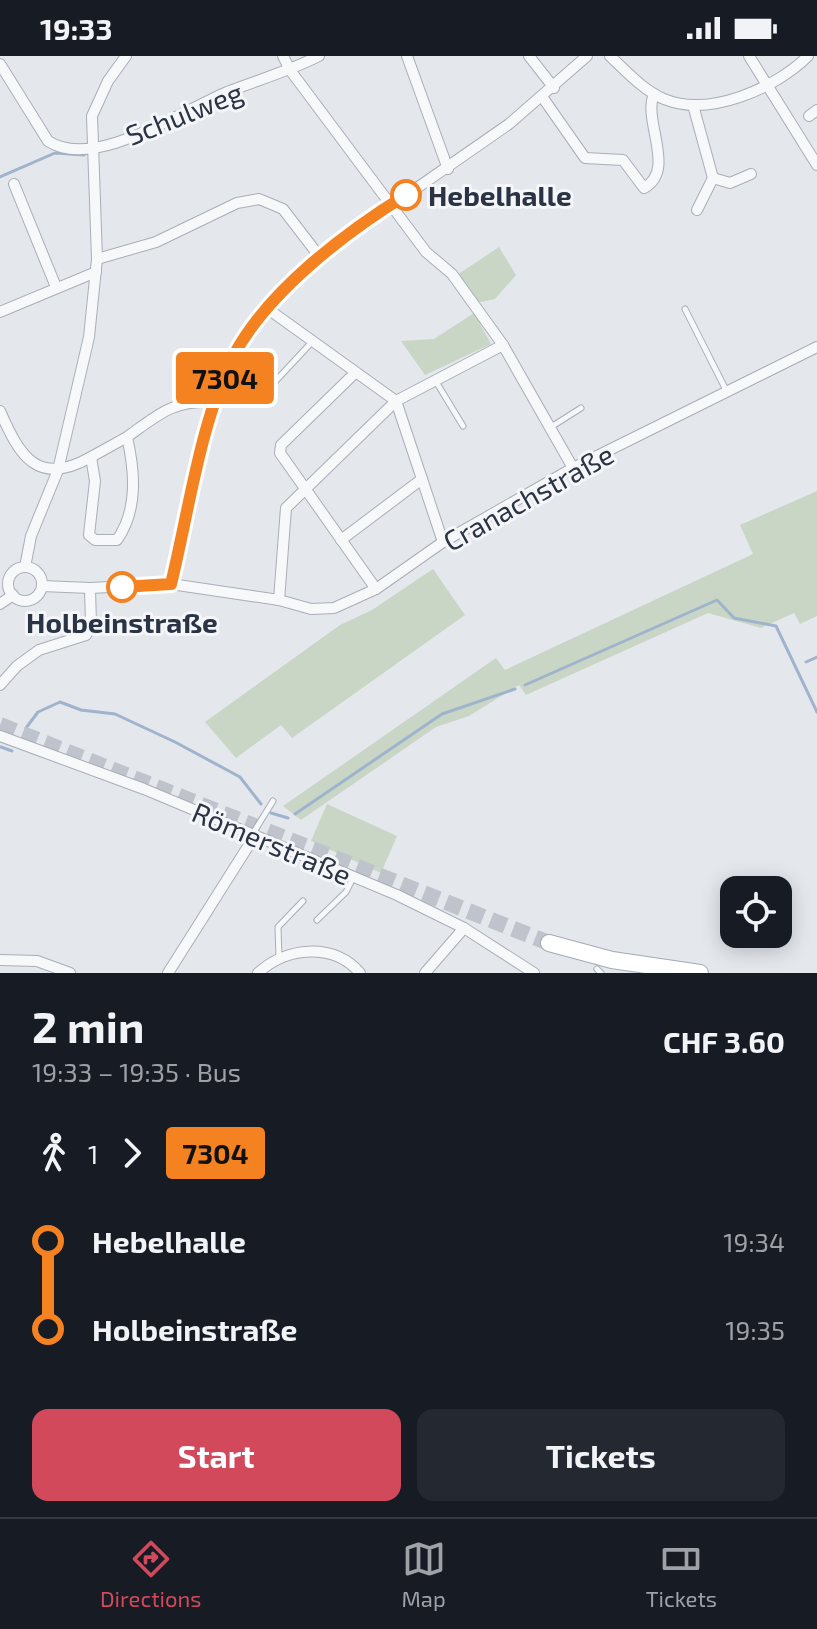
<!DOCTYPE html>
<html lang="en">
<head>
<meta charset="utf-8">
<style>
	:root { --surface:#171b24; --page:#242831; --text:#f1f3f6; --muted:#9ea1a6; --line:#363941; --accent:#d1495b }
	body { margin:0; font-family:"Exo 2",sans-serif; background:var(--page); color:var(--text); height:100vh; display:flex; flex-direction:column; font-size:30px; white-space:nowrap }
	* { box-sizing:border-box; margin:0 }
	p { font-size:26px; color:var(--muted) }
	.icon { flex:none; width:44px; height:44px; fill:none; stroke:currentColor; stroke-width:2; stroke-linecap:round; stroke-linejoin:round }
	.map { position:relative; height:917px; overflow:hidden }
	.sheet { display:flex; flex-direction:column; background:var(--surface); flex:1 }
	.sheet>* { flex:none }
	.badge { padding:0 16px; border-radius:6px; font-size:28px; line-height:52px }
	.controls { position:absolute; left:720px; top:820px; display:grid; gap:16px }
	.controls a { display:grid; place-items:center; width:72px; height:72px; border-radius:16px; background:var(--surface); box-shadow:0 4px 20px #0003; font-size:40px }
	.map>.badge { position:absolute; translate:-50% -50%; box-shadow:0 0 0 4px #fff }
	.legs { display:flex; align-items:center; gap:12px; height:88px; padding:0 32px; font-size:26px }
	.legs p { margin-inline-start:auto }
	.head { display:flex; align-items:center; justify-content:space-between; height:136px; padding:0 32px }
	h1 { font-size:44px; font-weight:700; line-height:60px }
	.button { display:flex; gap:16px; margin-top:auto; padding:16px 32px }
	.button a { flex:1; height:92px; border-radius:16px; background:var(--accent); color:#fff; font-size:32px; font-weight:700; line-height:92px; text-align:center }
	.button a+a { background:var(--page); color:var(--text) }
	ul { padding:0 32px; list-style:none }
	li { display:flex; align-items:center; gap:28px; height:88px; font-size:30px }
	li i { display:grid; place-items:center; width:12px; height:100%; margin:0 10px; background:currentColor }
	li i::after { content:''; width:20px; height:20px; margin:-10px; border:6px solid; border-radius:50%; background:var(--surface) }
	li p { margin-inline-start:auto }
	li:first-child i { background:linear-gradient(#0000 50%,currentColor 0) }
	li:last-child i { background:linear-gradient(currentColor 50%,#0000 0) }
	.status { display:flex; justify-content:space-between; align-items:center; height:56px; padding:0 40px; background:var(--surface); direction:ltr }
	.status svg { height:22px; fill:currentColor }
	.tabs { display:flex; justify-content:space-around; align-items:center; height:112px; border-top:2px solid var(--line); background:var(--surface); font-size:22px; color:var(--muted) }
	.tabs a { display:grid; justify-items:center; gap:4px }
	.tabs .current { color:var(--accent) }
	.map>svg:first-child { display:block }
	.green { fill:#c9d6c5 }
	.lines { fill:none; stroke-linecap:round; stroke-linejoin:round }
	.stream { stroke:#9fb4cc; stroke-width:3 }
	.primary-tunnel { stroke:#bfc3cb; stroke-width:16; stroke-dasharray:16 8; stroke-linecap:butt }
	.lane-casing { stroke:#a9aeb7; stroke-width:7 }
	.street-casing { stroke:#a9aeb7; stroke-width:12 }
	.primary-casing { stroke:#a3abb8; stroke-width:18 }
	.lane { stroke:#f7f8fa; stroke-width:5 }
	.street { stroke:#f7f8fa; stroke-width:10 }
	.primary { stroke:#fff; stroke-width:16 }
	.line-1-casing { stroke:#fff; stroke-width:18 }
	.line-1 { stroke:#f58220; stroke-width:12 }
	.stop-1-dot { fill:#fff; stroke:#f58220; stroke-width:4 }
	.labels { text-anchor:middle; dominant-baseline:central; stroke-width:6; stroke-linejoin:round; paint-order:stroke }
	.street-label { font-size:28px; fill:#2b3445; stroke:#f4f6f9 }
	.stop-label { font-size:28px; font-weight:bold; fill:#2b3445; stroke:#f4f6f9; text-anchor:start }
</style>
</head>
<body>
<div class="status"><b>19:33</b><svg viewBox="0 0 49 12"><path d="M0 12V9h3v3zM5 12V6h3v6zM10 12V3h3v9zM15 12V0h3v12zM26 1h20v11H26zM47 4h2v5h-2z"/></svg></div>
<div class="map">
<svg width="817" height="917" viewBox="0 0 817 917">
	<rect width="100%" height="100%" fill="#e4e7ec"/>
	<g class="green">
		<path d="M499,191L516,219L495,243L476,247L454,221Z"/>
		<path d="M474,257L491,288L425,319L401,285L434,283Z"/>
		<path d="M817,435V560L800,568L794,557L761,572L708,557L526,639L519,629L469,660L436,671L301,764L283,750L496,602L505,614L753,498L740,469Z"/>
		<path d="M433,513L465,559L292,682L281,669L236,702L205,666L340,569L372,554Z"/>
		<path d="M327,748L397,780L381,817L311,785Z"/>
	</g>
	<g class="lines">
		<g class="stream">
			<path d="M0,121L55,97L84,99"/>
			<path d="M806,606L817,601"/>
			<path d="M525,629L717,544L734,562L776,570L817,656"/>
			<path d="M26,672L38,656L60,646L81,654L115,658L175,686L240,721L261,748"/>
			<path d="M1,691L12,695"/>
			<path d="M271,757L288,762"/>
			<path d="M295,758L442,658L515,633"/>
		</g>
		<path class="primary-tunnel" d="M0,669L549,887"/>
		<defs>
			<g id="lane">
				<path d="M685,253L726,334"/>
				<path d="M435,324L463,370"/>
				<path d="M257,345L311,287"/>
				<path d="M551,371L581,352"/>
				<path d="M252,779L273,745"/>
				<path d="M317,864L346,836L353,822"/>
				<path d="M279,902L278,871L303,845"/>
				<path d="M597,913L601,917"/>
			</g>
			<g id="street">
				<path d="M283,0L290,14L426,196L452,218L503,289"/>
				<path d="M407,0L448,113"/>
				<path d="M529,0L554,32"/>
				<path d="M610,0C626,15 643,34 664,43C709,62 776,32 808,0"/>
				<path d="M749,0L817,109"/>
				<path d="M0,8L48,85C93,115 182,55 227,36C258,24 289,15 319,0"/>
				<path d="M543,42L585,102L623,104L644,132C677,114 642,64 654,38"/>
				<path d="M693,49L713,122"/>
				<path d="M809,60L817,54"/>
				<path d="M14,128L56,231"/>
				<path d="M697,154L713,122L730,127L751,118"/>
				<path d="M97,203L156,186L237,147L259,143L283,153L319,200"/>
				<path d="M268,253L396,345L443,486"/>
				<path d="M0,256L96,216"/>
				<path d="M355,317L281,389L280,397L376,533"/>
				<path d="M0,355C20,401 38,431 91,401L95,425L89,479L95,484H117C138,454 135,416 127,381C159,358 173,344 214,346"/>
				<path d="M91,401L127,381"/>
				<path d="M341,484L422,423"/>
				<path d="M25,511L31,480L58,414L89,281L97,203L92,60L108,25L126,0"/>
				<circle cx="25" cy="528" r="17"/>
				<path d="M171,528L214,346L235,297L268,253L319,200L509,68L587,0"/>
				<path d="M42,530L90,532L171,528L279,544L311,553L334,552L376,533L443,486L573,412L817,291"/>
				<path d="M279,544L286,452L396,345L503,289L573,412"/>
				<path d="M0,548L13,539"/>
				<path d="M0,629L17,610L39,594L86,579L91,570L90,532"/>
				<path d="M0,680L144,733L397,839L464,872L534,917"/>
				<path d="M0,904L37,905L70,917"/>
				<path d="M168,917L254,781"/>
				<path d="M258,917C286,891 333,886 360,917"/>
				<path d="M425,917L464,872"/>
			</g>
			<path id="primary" d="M549,887L612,904L700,917"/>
		</defs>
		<use href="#lane" class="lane-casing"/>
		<use href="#street" class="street-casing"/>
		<use href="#primary" class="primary-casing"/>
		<use href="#lane" class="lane"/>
		<use href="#street" class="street"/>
		<use href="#primary" class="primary"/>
	</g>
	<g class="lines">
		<defs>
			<path id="line-1" d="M122,531L171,528C189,455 200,366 234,299C268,235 346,176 406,139"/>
		</defs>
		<use href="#line-1" class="line-1-casing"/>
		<use href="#line-1" class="line-1"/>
	</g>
	<g class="stop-1-dot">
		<circle cx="406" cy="139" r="14"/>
		<circle cx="122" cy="531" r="14"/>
	</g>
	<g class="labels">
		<g class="street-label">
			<text transform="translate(184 57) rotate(-22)">Schulweg</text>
			<text transform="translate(528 441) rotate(-29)">Cranachstraße</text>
			<text transform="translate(272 787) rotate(23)">Römerstraße</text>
		</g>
		<g class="stop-label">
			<text x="428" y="139">Hebelhalle</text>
			<text x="122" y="566" text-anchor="middle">Holbeinstraße</text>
		</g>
	</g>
</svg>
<div class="controls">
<a><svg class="icon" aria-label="locate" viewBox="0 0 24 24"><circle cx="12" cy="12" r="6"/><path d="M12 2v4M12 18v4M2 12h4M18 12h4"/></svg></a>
</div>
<b class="badge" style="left:225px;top:322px;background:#f58220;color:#111">7304</b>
</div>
<section class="sheet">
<div class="head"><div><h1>2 min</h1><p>19:33 – 19:35 · Bus</p></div><b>CHF 3.60</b></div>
<div class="legs"><svg class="icon" aria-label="walk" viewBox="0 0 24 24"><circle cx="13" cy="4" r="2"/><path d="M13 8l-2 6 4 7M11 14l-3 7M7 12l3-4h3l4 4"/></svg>1<svg class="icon" aria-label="forward" viewBox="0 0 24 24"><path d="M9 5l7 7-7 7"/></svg><b class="badge" style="background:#f58220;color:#111">7304</b></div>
<ul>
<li><i style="color:#f58220"></i><b>Hebelhalle</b><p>19:34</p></li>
<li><i style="color:#f58220"></i><b>Holbeinstraße</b><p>19:35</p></li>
</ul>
<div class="button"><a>Start</a><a>Tickets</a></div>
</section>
<nav class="tabs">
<a class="current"><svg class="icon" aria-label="directions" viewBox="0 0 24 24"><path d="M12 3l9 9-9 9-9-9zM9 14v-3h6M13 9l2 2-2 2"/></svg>Directions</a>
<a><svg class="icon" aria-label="map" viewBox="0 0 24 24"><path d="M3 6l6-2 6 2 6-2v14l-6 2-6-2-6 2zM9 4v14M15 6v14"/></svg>Map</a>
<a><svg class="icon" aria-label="tickets" viewBox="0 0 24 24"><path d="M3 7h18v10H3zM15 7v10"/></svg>Tickets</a>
</nav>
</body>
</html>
